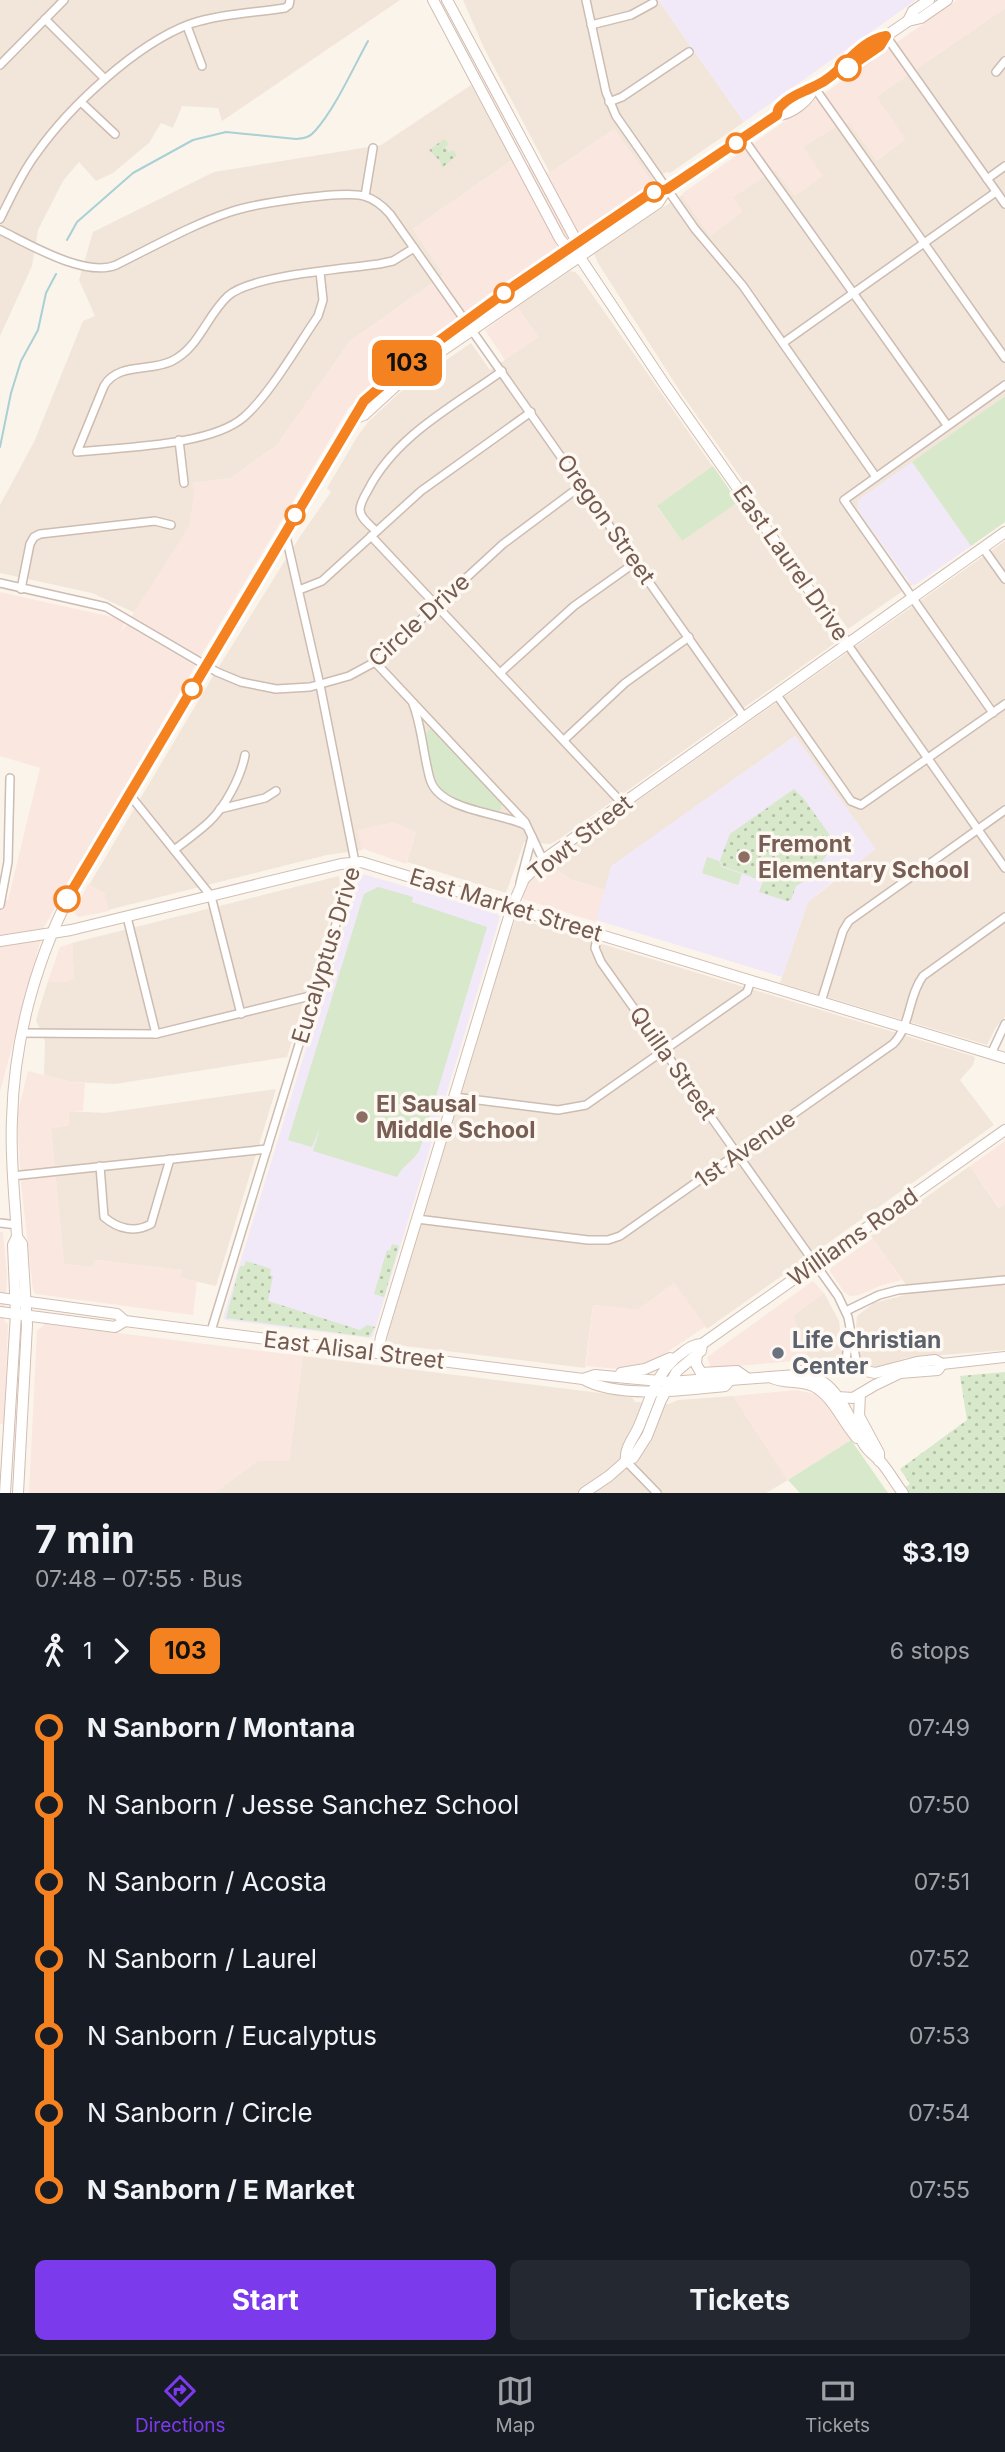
<!DOCTYPE html>
<html lang="en">
<head>
<meta charset="utf-8">
<style>
	:root { --surface:#171b24; --page:#242831; --text:#f1f3f6; --muted:#9ea1a6; --line:#363941; --accent:#7c3aed }
	body { margin:0; font-family:Inter,sans-serif; background:var(--page); color:var(--text); height:100vh; display:flex; flex-direction:column; font-size:26px; white-space:nowrap }
	* { box-sizing:border-box; margin:0 }
	p { font-size:23px; color:var(--muted) }
	.icon { flex:none; width:38px; height:38px; fill:none; stroke:currentColor; stroke-width:2; stroke-linecap:round; stroke-linejoin:round }
	.map { position:relative; height:1493px; overflow:hidden }
	.drawer { display:flex; flex-direction:column; background:var(--surface); flex:1 }
	.drawer>* { flex:none }
	.badge { padding:0 14px; border-radius:10px; font-size:24px; line-height:46px }
	.map>.badge { position:absolute; translate:-50% -50%; box-shadow:0 0 0 4px #fff }
	.legs { display:flex; align-items:center; gap:10px; height:77px; padding:0 35px; font-size:23px }
	.legs p { margin-inline-start:auto }
	.headline { display:flex; align-items:center; justify-content:space-between; height:119px; padding:0 35px }
	h1 { font-size:38px; font-weight:700; line-height:52px }
	.cta { display:flex; gap:14px; margin-top:auto; padding:14px 35px }
	.cta a { flex:1; height:80px; border-radius:10px; background:var(--accent); color:#fff; font-size:28px; font-weight:700; line-height:80px; text-align:center }
	.cta a+a { background:var(--page); color:var(--text) }
	ul { padding:0 35px; list-style:none }
	li { display:flex; align-items:center; gap:24px; height:77px; font-size:26px }
	li i { display:grid; place-items:center; width:10px; height:100%; margin:0 9px; background:currentColor }
	li i::after { content:''; width:18px; height:18px; margin:-9px; border:5px solid; border-radius:50%; background:var(--surface) }
	li p { margin-inline-start:auto }
	li:first-child i { background:linear-gradient(#0000 50%,currentColor 0) }
	li:last-child i { background:linear-gradient(currentColor 50%,#0000 0) }
	.tab-bar { display:flex; justify-content:space-around; align-items:center; height:98px; border-top:2px solid var(--line); background:var(--surface); font-size:19px; color:var(--muted) }
	.tab-bar a { display:grid; justify-items:center; gap:4px }
	.tab-bar .current { color:var(--accent) }
	.map>svg:first-child { display:block }
	.residential { fill:#f2e6da }
	.commercial { fill:#fae7e0 }
	.education { fill:#f1e8f8 }
	.grass { fill:url(#grass-dots) }
	.park { fill:#d8e8ca }
	.lines { fill:none; stroke-linecap:round; stroke-linejoin:round }
	.stream { stroke:#a8d0d5; stroke-width:2 }
	.street-casing { stroke:#cdbcb2; stroke-width:10 }
	.secondary-casing { stroke:#d2beb2; stroke-width:12 }
	.street { stroke:#fff; stroke-width:7 }
	.secondary { stroke:#fff; stroke-width:10 }
	.line-1-casing { stroke:#fff; stroke-width:16 }
	.line-1 { stroke:#f58220; stroke-width:10 }
	.stop-1-dot { fill:#fff; stroke:#f58220; stroke-width:3.5 }
	.education-dot { fill:#8d6e63; stroke:#fef8f2; stroke-width:2.5 }
	.worship-dot { fill:#6b7280; stroke:#fef8f2; stroke-width:2.5 }
	.labels { text-anchor:middle; dominant-baseline:central; stroke-width:7; stroke-linejoin:round; paint-order:stroke }
	.street-label { font-size:23px; fill:#755b50; stroke:#fef8f2 }
	.education-label { font-size:23px; font-weight:bold; fill:#785e54; stroke:#fef8f2; text-anchor:start }
	.worship-label { font-size:23px; font-weight:bold; fill:#5b616d; stroke:#fef8f2; text-anchor:start }
</style>
</head>
<body>
<div class="map">
<svg width="1005" height="1493" viewBox="0 0 1005 1493">
	<defs>
		<pattern id="grass-dots" width="8" height="8" patternUnits="userSpaceOnUse" patternTransform="scale(1.75)"><rect width="8" height="8" fill="#d8e8ca"/><path d="M2 2h.1M6 6h.1" fill="none" stroke="#b4bfa6" stroke-width="1.8" stroke-linecap="round"/></pattern>
	</defs>
	<rect width="100%" height="100%" fill="#fbf4eb"/>
	<g class="residential">
		<path d="M0,0H400L222,121L218,108L182,106L173,128L161,123L149,143L113,173L96,181L79,162L63,181L38,230L32,266L0,336Z"/>
		<path d="M463,0H658L744,122L670,173L667,172L651,181L614,129L550,173L484,48Z"/>
		<path d="M1005,8V396L858,501V510L908,582L913,584L848,629L683,396L598,263L594,254L597,250L682,195L710,236L733,197L776,169L795,196L803,147L833,128L849,122L877,160L905,139L876,97Z"/>
		<path d="M471,85L512,160L413,229L444,275L350,341L277,445L231,478L193,483L195,492L189,527L135,613L92,593L0,573V505L34,442L83,321L95,316L79,280L93,232L214,172L381,145Z"/>
		<path d="M570,271L575,272L580,277L713,467L657,507L682,541L737,502L835,643L558,840L550,844L524,842L506,893L407,862L416,832L361,848L363,850L327,855L108,910L104,893L89,885L210,681L299,538L331,492L327,488L357,437L369,421L399,393L471,343L490,370L538,337L517,307Z"/>
		<path d="M1005,541V1017L996,1027L987,1045L780,983L808,902L875,849L795,736L612,866L605,890L572,880L548,864Z"/>
		<path d="M339,876L340,885L287,1057L115,1084L72,1082L44,1075L45,1041L36,1020L48,981L63,982L74,979L72,943Z"/>
		<path d="M516,918L973,1056L975,1058L973,1065L960,1080L994,1125L707,1329L674,1283L638,1310L593,1305L585,1368L389,1344L386,1339L507,943Z"/>
		<path d="M276,1089L216,1286L180,1278L182,1270L96,1260L92,1267L64,1264L51,1128L69,1125L68,1111L104,1113Z"/>
		<path d="M970,1166L999,1208L1005,1204V1350L905,1358L880,1368H866L861,1365L858,1357L856,1327L857,1316L874,1303L912,1293L871,1236Z"/>
		<path d="M824,1293L839,1321L843,1355L841,1357L809,1360L793,1316Z"/>
		<path d="M303,1356L632,1397L635,1402L669,1404L678,1400L733,1396L788,1480L766,1493H214L257,1461H289Z"/>
	</g>
	<g class="commercial">
		<path d="M957,0H1005V8L876,97L905,139L876,160L849,122L833,128L803,147L823,176L795,196L775,170L733,197L743,212L710,236L682,196L683,193Z"/>
		<path d="M614,129L651,181L650,185L549,253L511,290L349,407L196,664L44,927L0,1092V897L8,900L40,768L0,756V592L126,620L120,634L189,527L195,492L192,483L231,478L277,445L350,341L444,275L413,229L512,160L550,173Z"/>
		<path d="M517,307L538,337L505,360L485,330Z"/>
		<path d="M393,822L416,832L406,864L361,848L358,830Z"/>
		<path d="M548,864L572,880L605,890L596,922L523,899V892L531,879Z"/>
		<path d="M88,884L104,893L109,911L79,917L75,914V910Z"/>
		<path d="M72,943L74,979L63,982L48,981L60,947Z"/>
		<path d="M28,1071L72,1082L85,1083L83,1111H68L69,1125L51,1128L64,1264L92,1267L95,1260L183,1270L180,1278L197,1281L193,1315L36,1294L33,1290L21,1183L17,1116Z"/>
		<path d="M1005,1141V1204L1000,1208L970,1166Z"/>
		<path d="M0,1232H3L7,1275L4,1320L8,1324L4,1424H0Z"/>
		<path d="M873,1238L902,1280L882,1285L859,1295L850,1296L844,1292L830,1271L831,1268Z"/>
		<path d="M813,1281L824,1293L793,1316L809,1360L711,1368L707,1357Z"/>
		<path d="M674,1283L706,1326L660,1357L636,1366L618,1369L586,1366L593,1305L638,1310Z"/>
		<path d="M45,1324L303,1356L289,1461H257L214,1493H29L37,1331Z"/>
		<path d="M797,1390L814,1394L821,1399L851,1440L788,1480L733,1396Z"/>
	</g>
	<g class="education">
		<path d="M658,0H916L744,122Z"/>
		<path d="M912,462L971,546L915,585L910,583L858,510L857,505L859,499Z"/>
		<path d="M795,736L876,849L833,881L808,902L782,977L596,920L611,866Z"/>
		<path d="M363,874L497,913L500,917L373,1336L370,1338L225,1320L223,1318L358,880Z"/>
	</g>
	<g class="grass">
		<path d="M444,139L449,144L445,147L449,152L453,150L457,155L442,168L440,161L429,150Z"/>
		<path d="M794,789L804,799L834,841L833,845L812,877L796,886L791,900L787,901L759,892L763,881L722,866L720,860L730,834Z"/>
		<path d="M392,1244L399,1246L384,1297L374,1294L387,1250L390,1251Z"/>
		<path d="M246,1261L271,1269L270,1275L273,1276L268,1301L360,1330L367,1325L375,1327L369,1337L226,1318L240,1266H244Z"/>
		<path d="M1005,1372V1493H898L910,1484L900,1469L967,1420L960,1376Z"/>
	</g>
	<g class="park">
		<path d="M1005,396V522L971,546L912,462Z"/>
		<path d="M713,466L738,502L682,541L657,506Z"/>
		<path d="M429,729L434,730L501,801V810L495,811C435,792 438,798 425,736Z"/>
		<path d="M707,857L719,861L722,867L742,874L738,885L702,873Z"/>
		<path d="M378,887L413,897L412,902L487,927L420,1149C415,1160 403,1165 397,1177L313,1151L320,1128L312,1147L288,1140L364,894Z"/>
		<path d="M851,1440L888,1493H800L788,1480Z"/>
	</g>
	<g class="lines">
		<g class="stream">
			<path d="M67,240L77,222L133,173L193,140L226,132L296,139C304,138 309,138 315,131C335,109 353,68 368,41"/>
			<path d="M0,447L11,393L21,361L38,330L46,293L56,274"/>
		</g>
		<defs>
			<g id="street">
				<path d="M586,0L606,92L616,116L695,229L743,286L876,477"/>
				<path d="M45,19L105,79"/>
				<path d="M591,25L631,15L653,3"/>
				<path d="M187,26L202,66"/>
				<path d="M886,36L1005,204"/>
				<path d="M0,65L64,0"/>
				<path d="M996,72L1005,61"/>
				<path d="M814,87L1005,358"/>
				<path d="M609,102L622,97L689,52"/>
				<path d="M82,103L115,134"/>
				<path d="M743,138L947,425"/>
				<path d="M987,179L1005,166"/>
				<path d="M365,196L373,148"/>
				<path d="M0,219C11,197 21,174 36,154C69,107 136,44 190,24C220,14 253,13 285,8L289,5L290,0"/>
				<path d="M0,230C29,244 85,278 116,265C153,247 191,225 230,212C252,204 342,190 364,196C374,199 383,206 390,214L744,717"/>
				<path d="M320,272L323,300L318,316C298,345 270,394 244,417C211,446 122,447 77,452L104,386C118,362 150,372 172,361C199,348 207,315 228,296C251,275 345,269 379,264L393,261L414,248"/>
				<path d="M783,343L996,192"/>
				<path d="M179,440L184,483"/>
				<path d="M376,531C371,526 360,518 360,510C360,504 365,495 368,490C396,435 454,406 502,371"/>
				<path d="M371,536L623,804"/>
				<path d="M983,548L1005,579"/>
				<path d="M0,583L106,607L217,672L241,682L276,689L310,687L349,676L375,662L503,544L582,485"/>
				<path d="M21,589L30,544L34,537L40,534L155,521L171,525"/>
				<path d="M299,590L322,581L421,491L531,412"/>
				<path d="M848,645L1005,868"/>
				<path d="M375,662L525,822L543,860"/>
				<path d="M500,673L574,606L636,562"/>
				<path d="M777,695L851,801L861,805L1005,704"/>
				<path d="M413,704C422,727 423,754 430,779C439,811 499,812 525,825"/>
				<path d="M993,713L844,500L1005,385"/>
				<path d="M564,740L625,683L689,637"/>
				<path d="M129,794L211,896L241,1014"/>
				<path d="M220,809L265,798L276,791"/>
				<path d="M174,850C186,841 198,832 209,822C225,807 241,777 245,755"/>
				<path d="M520,883L532,837"/>
				<path d="M0,905L8,862L10,778"/>
				<path d="M127,917L156,1034"/>
				<path d="M598,933L595,948L601,962L838,1296L848,1317L858,1370"/>
				<path d="M821,1002L843,931L849,921L1005,810"/>
				<path d="M21,1033L156,1034L314,995"/>
				<path d="M991,1054L1005,1024"/>
				<path d="M454,1097L558,1110L586,1105L747,992L751,981"/>
				<path d="M100,1166L104,1217C118,1229 135,1233 151,1224L170,1159"/>
				<path d="M12,1176L267,1149"/>
				<path d="M417,1219L588,1240H608L620,1236L893,1044C911,1026 908,996 923,976L1005,917"/>
				<path d="M0,1223L17,1225"/>
				<path d="M846,1311L879,1295L898,1290L1005,1280"/>
				<path d="M211,1331L355,862L320,685L285,532"/>
				<path d="M845,1367L850,1331"/>
				<path d="M626,1461L657,1493"/>
			</g>
			<g id="secondary">
				<path d="M433,0L560,239L570,251"/>
				<path d="M447,0L577,242L579,256L665,385L848,645"/>
				<path d="M908,21L913,11L929,0"/>
				<path d="M842,67C857,69 880,49 886,36"/>
				<path d="M777,115L781,105L803,90L814,87L842,67L846,59L873,40L886,36L908,21L921,18L947,0"/>
				<path d="M356,418L364,415L411,372L658,203L667,189"/>
				<path d="M0,941L71,930L341,864L361,862L1005,1058"/>
				<path d="M17,1237L22,1244L27,1325L18,1493"/>
				<path d="M0,1298L117,1314L125,1321L583,1379L595,1375L670,1382L723,1378L730,1380L797,1375C806,1382 818,1376 827,1385C845,1401 852,1425 865,1446C869,1452 875,1456 880,1461C889,1471 895,1483 903,1493"/>
				<path d="M0,1312L115,1327L125,1321"/>
				<path d="M378,1353L381,1337L512,907L524,879L543,860L1005,532"/>
				<path d="M697,1354L696,1364L701,1373L737,1371L747,1378"/>
				<path d="M621,1373L645,1369L670,1358"/>
				<path d="M797,1375L801,1371L843,1366L875,1373L917,1362L935,1360L942,1364L1005,1357"/>
				<path d="M770,1377C785,1385 799,1379 813,1386C833,1396 843,1423 857,1438"/>
				<path d="M583,1379C618,1399 685,1390 725,1386L730,1380"/>
				<path d="M860,1394L859,1416L879,1453V1461"/>
				<path d="M837,1397L853,1398L875,1385L900,1373L938,1370L942,1364"/>
				<path d="M626,1461C624,1448 634,1438 639,1426C651,1398 656,1371 682,1353C689,1348 694,1344 702,1344L1005,1130"/>
				<path d="M5,1493L16,1314L13,1245L17,1237C15,1198 10,1159 12,1119C14,1036 38,951 79,878L364,401L407,364L519,282L649,194L667,189L777,115C791,115 810,100 814,87"/>
				<path d="M584,1493L609,1476L626,1461L633,1458L647,1436L661,1400L677,1371L701,1351L702,1344"/>
			</g>
		</defs>
		<use href="#street" class="street-casing"/>
		<use href="#secondary" class="secondary-casing"/>
		<use href="#street" class="street"/>
		<use href="#secondary" class="secondary"/>
	</g>
	<g class="lines">
		<defs>
			<path id="line-1" d="M67,899L364,401L407,364L514,286L649,194L667,189L777,115C778,110 778,108 782,105C791,95 804,92 815,86C843,74 855,42 886,36L880,46L848,68"/>
		</defs>
		<use href="#line-1" class="line-1-casing"/>
		<use href="#line-1" class="line-1"/>
	</g>
	<g class="stop-1-dot">
		<circle cx="848" cy="68" r="12"/>
		<circle cx="736" cy="143" r="9"/>
		<circle cx="654" cy="192" r="9"/>
		<circle cx="504" cy="293" r="9"/>
		<circle cx="295" cy="515" r="9"/>
		<circle cx="192" cy="689" r="9"/>
		<circle cx="67" cy="899" r="12"/>
	</g>
	<g class="education-dot">
		<circle cx="744" cy="857" r="7"/>
		<circle cx="362" cy="1117" r="7"/>
	</g>
	<circle class="worship-dot" cx="778" cy="1353" r="7"/>
	<g class="labels">
		<g class="street-label">
			<text transform="translate(606 519) rotate(55)">Oregon Street</text>
			<text transform="translate(791 563) rotate(55)">East Laurel Drive</text>
			<text transform="translate(419 620) rotate(-42)">Circle Drive</text>
			<text transform="translate(580 838) rotate(-38)">Towt Street</text>
			<text transform="translate(506 905) rotate(17)">East Market Street</text>
			<text transform="translate(326 955) rotate(-73)">Eucalyptus Drive</text>
			<text transform="translate(673 1063) rotate(55)">Quilla Street</text>
			<text transform="translate(745 1149) rotate(-35)">1st Avenue</text>
			<text transform="translate(853 1237) rotate(-35)">Williams Road</text>
			<text transform="translate(354 1350) rotate(7)">East Alisal Street</text>
		</g>
		<g class="education-label">
			<text x="758" y="844">Fremont<tspan x="758" dy="26">Elementary School</tspan></text>
			<text x="376" y="1104">El Sausal<tspan x="376" dy="26">Middle School</tspan></text>
		</g>
		<g class="worship-label">
			<text x="792" y="1340">Life Christian<tspan x="792" dy="26">Center</tspan></text>
		</g>
	</g>
</svg>
<b class="badge" style="left:407px;top:363px;background:#f58220;color:#111">103</b>
</div>
<section class="drawer">
<div class="headline"><div><h1>7 min</h1><p>07:48 – 07:55 · Bus</p></div><b>$3.19</b></div>
<div class="legs"><svg class="icon" aria-label="walk" viewBox="0 0 24 24"><circle cx="13" cy="4" r="2"/><path d="M13 8l-2 6 4 7M11 14l-3 7M7 12l3-4h3l4 4"/></svg>1<svg class="icon" aria-label="forward" viewBox="0 0 24 24"><path d="M9 5l7 7-7 7"/></svg><b class="badge" style="background:#f58220;color:#111">103</b><p>6 stops</p></div>
<ul>
<li><i style="color:#f58220"></i><b>N Sanborn / Montana</b><p>07:49</p></li>
<li><i style="color:#f58220"></i><span>N Sanborn / Jesse Sanchez School</span><p>07:50</p></li>
<li><i style="color:#f58220"></i><span>N Sanborn / Acosta</span><p>07:51</p></li>
<li><i style="color:#f58220"></i><span>N Sanborn / Laurel</span><p>07:52</p></li>
<li><i style="color:#f58220"></i><span>N Sanborn / Eucalyptus</span><p>07:53</p></li>
<li><i style="color:#f58220"></i><span>N Sanborn / Circle</span><p>07:54</p></li>
<li><i style="color:#f58220"></i><b>N Sanborn / E Market</b><p>07:55</p></li>
</ul>
<div class="cta"><a>Start</a><a>Tickets</a></div>
</section>
<nav class="tab-bar">
<a class="current"><svg class="icon" aria-label="directions" viewBox="0 0 24 24"><path d="M12 3l9 9-9 9-9-9zM9 14v-3h6M13 9l2 2-2 2"/></svg>Directions</a>
<a><svg class="icon" aria-label="map" viewBox="0 0 24 24"><path d="M3 6l6-2 6 2 6-2v14l-6 2-6-2-6 2zM9 4v14M15 6v14"/></svg>Map</a>
<a><svg class="icon" aria-label="tickets" viewBox="0 0 24 24"><path d="M3 7h18v10H3zM15 7v10"/></svg>Tickets</a>
</nav>
</body>
</html>
